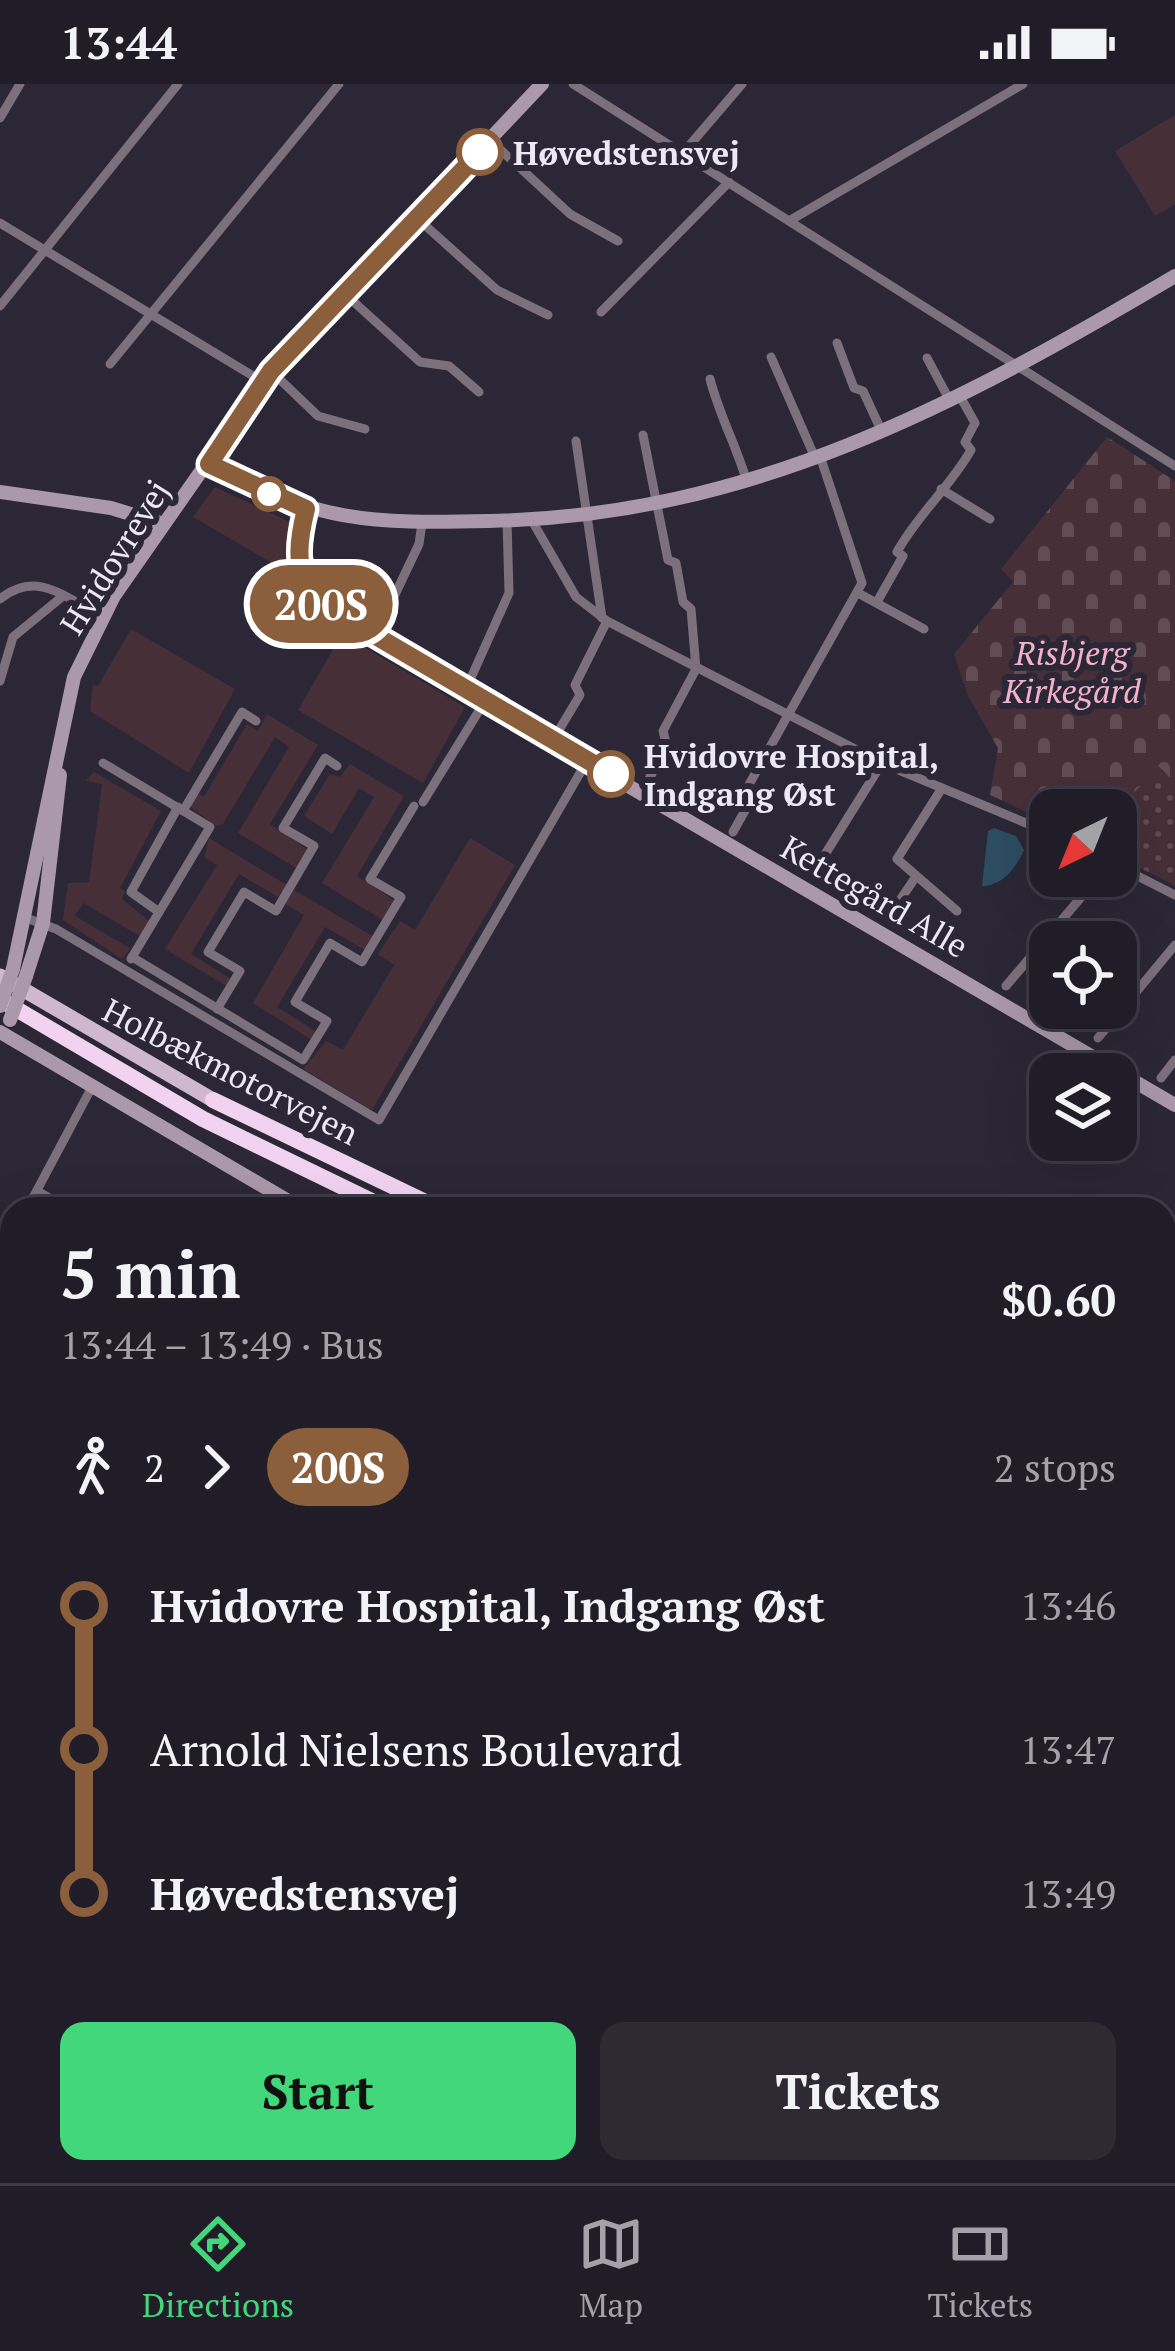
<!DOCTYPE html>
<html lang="en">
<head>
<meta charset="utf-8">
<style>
	:root { --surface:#201d28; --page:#2d2a34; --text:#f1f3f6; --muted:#a2a2a8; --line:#3d3b45; --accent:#42d77b }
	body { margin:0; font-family:"PT Serif",serif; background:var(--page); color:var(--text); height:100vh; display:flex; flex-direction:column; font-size:45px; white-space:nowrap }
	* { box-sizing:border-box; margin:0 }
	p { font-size:39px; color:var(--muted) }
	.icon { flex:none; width:66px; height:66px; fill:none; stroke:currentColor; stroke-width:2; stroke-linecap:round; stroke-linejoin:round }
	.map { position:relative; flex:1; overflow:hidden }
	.side { position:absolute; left:0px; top:1113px; width:1176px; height:987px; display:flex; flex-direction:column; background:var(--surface); border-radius:36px 36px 0 0; box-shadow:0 12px 48px #0002,0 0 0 3px var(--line) }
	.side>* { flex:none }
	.badge { padding:0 24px; border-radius:39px; font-size:42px; line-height:78px }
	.needle { width:78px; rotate:223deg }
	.buttons { position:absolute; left:1029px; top:705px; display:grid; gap:24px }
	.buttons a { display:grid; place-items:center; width:108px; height:108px; border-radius:24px; background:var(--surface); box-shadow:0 12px 48px #0002,0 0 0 3px var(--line); font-size:60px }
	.map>.badge { position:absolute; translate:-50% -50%; box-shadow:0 0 0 6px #fff }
	.legs { display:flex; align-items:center; gap:18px; height:132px; padding:0 60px; font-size:39px }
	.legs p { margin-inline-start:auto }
	.overview { display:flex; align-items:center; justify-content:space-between; height:204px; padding:0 60px }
	h1 { font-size:66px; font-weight:600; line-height:90px }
	.action { display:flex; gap:24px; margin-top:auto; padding:24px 60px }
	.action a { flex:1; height:138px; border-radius:24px; background:var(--accent); color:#111; font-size:48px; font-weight:600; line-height:138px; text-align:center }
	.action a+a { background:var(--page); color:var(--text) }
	ul { padding:0 60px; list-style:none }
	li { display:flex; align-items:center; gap:42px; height:144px; font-size:45px }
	li i { display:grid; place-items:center; width:18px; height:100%; margin:0 15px; background:currentColor }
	li i::after { content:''; width:30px; height:30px; margin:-15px; border:9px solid; border-radius:50%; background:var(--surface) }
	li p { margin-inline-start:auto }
	li:first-child i { background:linear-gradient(#0000 50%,currentColor 0) }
	li:last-child i { background:linear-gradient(currentColor 50%,#0000 0) }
	.status { display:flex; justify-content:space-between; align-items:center; height:84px; padding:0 60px; background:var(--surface); direction:ltr }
	.status svg { height:33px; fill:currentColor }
	.tabs { display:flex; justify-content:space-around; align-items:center; height:168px; border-top:3px solid var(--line); background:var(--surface); font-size:33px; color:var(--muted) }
	.tabs a { display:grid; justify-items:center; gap:6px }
	.tabs .selected { color:var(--accent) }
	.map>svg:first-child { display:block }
	.green { fill:#472f38 }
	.forest { fill:url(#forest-firs) }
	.cemetery { fill:url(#cemetery-stones) }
	.garden { fill:url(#garden-dots) }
	.water { fill:#2d4d62 }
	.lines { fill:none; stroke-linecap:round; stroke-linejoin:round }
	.street { stroke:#7c707c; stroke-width:9 }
	.secondary { stroke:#ab98ab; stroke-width:14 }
	.primary { stroke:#d0b7d0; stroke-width:15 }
	.highway { stroke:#f1d3f1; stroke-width:16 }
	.rail { stroke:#d0ced9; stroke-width:3; stroke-dasharray:6 12; stroke-linecap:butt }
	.secondary-bridge { stroke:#ab98ab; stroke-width:14 }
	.line-1-casing { stroke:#fff; stroke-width:27 }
	.line-1 { stroke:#8b5e3c; stroke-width:18 }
	.stop-1-dot { fill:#fff; stroke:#8b5e3c; stroke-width:6 }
	.labels { text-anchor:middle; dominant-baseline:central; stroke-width:12; stroke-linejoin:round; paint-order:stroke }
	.stop-label { font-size:33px; font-weight:bold; fill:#ebe9f3; stroke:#2b2736; text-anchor:start }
	.street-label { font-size:33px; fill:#ebe9f3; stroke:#2b2736 }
	.park-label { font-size:33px; font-style:italic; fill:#f3b1ca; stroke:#2b2736 }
</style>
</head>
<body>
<div class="status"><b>13:44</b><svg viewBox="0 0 49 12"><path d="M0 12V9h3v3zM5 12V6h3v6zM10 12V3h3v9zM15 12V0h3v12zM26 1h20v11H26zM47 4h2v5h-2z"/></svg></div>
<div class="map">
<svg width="1175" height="2099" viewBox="0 0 1175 2099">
	<defs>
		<pattern id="forest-firs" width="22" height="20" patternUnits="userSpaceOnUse" patternTransform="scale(3)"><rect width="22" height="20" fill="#472f38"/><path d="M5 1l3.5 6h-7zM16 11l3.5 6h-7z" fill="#624d55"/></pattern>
		<pattern id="cemetery-stones" width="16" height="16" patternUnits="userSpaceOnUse" patternTransform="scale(3)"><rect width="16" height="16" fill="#472f38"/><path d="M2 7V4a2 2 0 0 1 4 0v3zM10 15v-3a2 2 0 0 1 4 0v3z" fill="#624d55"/></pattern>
		<pattern id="garden-dots" width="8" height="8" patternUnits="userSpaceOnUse" patternTransform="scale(3)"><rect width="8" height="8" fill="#472f38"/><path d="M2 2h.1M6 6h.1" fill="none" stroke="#624d55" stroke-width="1.8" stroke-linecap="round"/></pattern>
	</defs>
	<rect width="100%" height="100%" fill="#2b2736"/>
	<g class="green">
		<path d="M1175,31V120L1155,132L1115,67Z"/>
		<path d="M215,403L290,438L293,491L193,433Z"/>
		<path d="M131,545L235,605L189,689L90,627L93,601L98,602Z"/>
		<path d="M342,550L465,623L423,699L298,626Z"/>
		<path d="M267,630L318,661L270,740L311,768L300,786L238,749L289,663L275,653L223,740L216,742L187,720L195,707L204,713L247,640L258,647Z"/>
		<path d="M350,680L404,712L357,792L395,817L383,836L322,799L374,713L359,704L332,750L304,732L330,690L340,693Z"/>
		<path d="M94,688L161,727L120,804L125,807L122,815L152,839L143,854L83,819L75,832L130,864L122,875L63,836L68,799L89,798L102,700L85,697Z"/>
		<path d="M209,754L290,803L283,816L239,790L191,870L234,897L230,904L165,865L217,781L204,773Z"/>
		<path d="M470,754L515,781L372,1026L303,985L326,957L343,966L394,881L378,870L400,837L415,846Z"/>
		<path d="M294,806L376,854L365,866L325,843L277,923L317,948L312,956L253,919L304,831L285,820Z"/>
	</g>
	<path class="forest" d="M1175,1864V2099H1069L1074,2088H1164V1889Z"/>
	<path class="cemetery" d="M1107,353L1175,397V698L1159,683L1116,728L1050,726V739L990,711L998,664L968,612L954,570L1013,498L1001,485Z"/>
	<g class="garden">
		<path d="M1159,683L1175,698V802L1116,771V728Z"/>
		<path d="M322,2088H828L843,2099H334Z"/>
	</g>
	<path class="water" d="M994,744L1016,752L1024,766C1016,784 1002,802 982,802L988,747Z"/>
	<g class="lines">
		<g class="street">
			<path d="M573,0L1175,382"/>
			<path d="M0,34L20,0"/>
			<path d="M491,57L570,130L618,157"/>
			<path d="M683,69L742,0"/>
			<path d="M417,134L497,206L548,231"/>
			<path d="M789,137L1023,0"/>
			<path d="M0,139L263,298"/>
			<path d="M344,209L420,278L449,282L479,308"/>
			<path d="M0,222L178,0"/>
			<path d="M601,228L729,98"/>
			<path d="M837,259L854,304L863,307L882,348"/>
			<path d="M771,273L816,376"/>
			<path d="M927,274L950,317"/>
			<path d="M110,280L339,0"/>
			<path d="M271,287L318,332L365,345"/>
			<path d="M710,295C720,333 736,361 747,398"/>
			<path d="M643,351L668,476L676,479L683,518L691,525L696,585L663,647L667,662L649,695"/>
			<path d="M576,357L602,534"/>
			<path d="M941,405L990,435"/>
			<path d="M531,435L576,513L607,537L882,679L1050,749"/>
			<path d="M858,509L924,545"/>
			<path d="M0,515C37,485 66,514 102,533"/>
			<path d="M877,518L903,472L897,468C918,430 950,403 971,366L965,358L975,339L961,314"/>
			<path d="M382,538L419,460L422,439"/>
			<path d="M470,596L509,509L507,437"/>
			<path d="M0,597L13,553L63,512"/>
			<path d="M559,646L580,611L575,601L607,537"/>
			<path d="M103,679L210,743L131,875"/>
			<path d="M942,704L897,775L957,827"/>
			<path d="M423,718L485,617"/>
			<path d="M183,727L242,628L256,637"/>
			<path d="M733,748L752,714L746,706L862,499L821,375"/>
			<path d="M1116,781L1175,811"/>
			<path d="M814,788L882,679"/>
			<path d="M898,819L915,794"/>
			<path d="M159,828L131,808L178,723"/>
			<path d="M26,834L56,845L379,1036L587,677"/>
			<path d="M132,873L303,976L327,937L295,918L330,859L362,878L401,813L370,795L414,722"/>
			<path d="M1006,902L1099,792"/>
			<path d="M217,925L240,887L208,868L244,808L276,827L314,762L283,744L325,674L337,682"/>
			<path d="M1098,954L1175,861"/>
			<path d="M1161,994L1175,976"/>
			<path d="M37,1107L68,1125"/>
			<path d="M27,1125L93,1001"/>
			<path d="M0,1177L12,1154"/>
			<path d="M1,1428L12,1407"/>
			<path d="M0,1532L12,1512"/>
			<path d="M0,1547L12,1555"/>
			<path d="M1164,1713L1175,1687"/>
			<path d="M0,1787L12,1798"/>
			<path d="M0,1825L12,1811"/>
			<path d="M0,1944L12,1955"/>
			<path d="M315,2088L327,2099"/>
			<path d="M411,2088L423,2099"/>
			<path d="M835,2088L851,2099"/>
			<path d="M0,2098L1,2099"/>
			<path d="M122,2099L137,2088"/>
			<path d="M512,2099L525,2088"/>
			<path d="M627,2099L633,2088"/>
			<path d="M705,2099L711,2088"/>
			<path d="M778,2099L784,2088"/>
		</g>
		<g class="secondary">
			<path d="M209,380C315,438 371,440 489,437C750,432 957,321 1175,192"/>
			<path d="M0,408L111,424L160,439"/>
			<path d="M306,425C295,468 295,500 332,529L1175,1021"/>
			<path d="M13,885L74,593L114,512L271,287L542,0"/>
			<path d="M26,892L43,839L60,691"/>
			<path d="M0,948L302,1125"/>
			<path d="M1164,1562L1175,1568"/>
			<path d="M1164,1797L1175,1772"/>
			<path d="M1164,1850L1175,1825"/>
			<path d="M1033,2099L1038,2088"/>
			<path d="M1054,2099L1059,2088"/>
		</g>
		<path class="primary" d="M0,892L213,1016"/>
		<g class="highway">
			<path d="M1,916L203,1035L388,1125"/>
			<path d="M213,1016L440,1125"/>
			<path d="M1164,1412L1175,1416"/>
			<path d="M1164,1450L1175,1455"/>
			<path d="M1164,1473L1175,1478"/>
			<path d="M1164,1508L1175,1514"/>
		</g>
		<path class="rail" d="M1164,1531L1175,1536"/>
		<g class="secondary-bridge">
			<path d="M0,922L13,885"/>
			<path d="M10,936L26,892"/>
		</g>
	</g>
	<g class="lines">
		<defs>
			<path id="line-1" d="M480,68L271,287L209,380L306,425C297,461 294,487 318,518L611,690"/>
		</defs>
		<use href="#line-1" class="line-1-casing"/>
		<use href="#line-1" class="line-1"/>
	</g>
	<g class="stop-1-dot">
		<circle cx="480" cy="68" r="21"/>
		<circle cx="269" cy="410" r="15"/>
		<circle cx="611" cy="690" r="21"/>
	</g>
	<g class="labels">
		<g class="stop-label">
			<text x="513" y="68">Høvedstensvej</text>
			<text x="644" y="671">Hvidovre Hospital,<tspan x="644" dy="38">Indgang Øst</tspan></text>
		</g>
		<g class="street-label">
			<text transform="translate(114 473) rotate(-58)">Hvidovrevej</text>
			<text transform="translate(875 812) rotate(30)">Kettegård Alle</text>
			<text transform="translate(231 987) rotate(27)">Holbækmotorvejen</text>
		</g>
		<g class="park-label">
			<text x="1072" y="568">Risbjerg<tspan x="1072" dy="38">Kirkegård</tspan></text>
		</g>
	</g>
</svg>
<div class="buttons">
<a><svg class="needle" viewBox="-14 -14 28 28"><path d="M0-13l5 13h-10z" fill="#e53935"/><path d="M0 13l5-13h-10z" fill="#a2a2a8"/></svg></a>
<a><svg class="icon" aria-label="locate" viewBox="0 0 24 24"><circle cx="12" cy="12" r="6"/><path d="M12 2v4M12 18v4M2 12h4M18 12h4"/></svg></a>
<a><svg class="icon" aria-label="layers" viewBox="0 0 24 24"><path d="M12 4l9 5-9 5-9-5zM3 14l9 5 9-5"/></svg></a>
</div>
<b class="badge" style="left:321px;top:520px;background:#8b5e3c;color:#fff">200S</b>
<section class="side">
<div class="overview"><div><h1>5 min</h1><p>13:44 – 13:49 · Bus</p></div><b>$0.60</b></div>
<div class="legs"><svg class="icon" aria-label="walk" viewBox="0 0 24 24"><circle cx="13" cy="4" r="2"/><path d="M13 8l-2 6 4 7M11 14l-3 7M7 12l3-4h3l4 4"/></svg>2<svg class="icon" aria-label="forward" viewBox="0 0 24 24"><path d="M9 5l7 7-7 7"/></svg><b class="badge" style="background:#8b5e3c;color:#fff">200S</b><p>2 stops</p></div>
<ul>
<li><i style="color:#8b5e3c"></i><b>Hvidovre Hospital, Indgang Øst</b><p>13:46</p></li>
<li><i style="color:#8b5e3c"></i><span>Arnold Nielsens Boulevard</span><p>13:47</p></li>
<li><i style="color:#8b5e3c"></i><b>Høvedstensvej</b><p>13:49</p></li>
</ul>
<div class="action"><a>Start</a><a>Tickets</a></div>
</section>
</div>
<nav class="tabs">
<a class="selected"><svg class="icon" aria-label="directions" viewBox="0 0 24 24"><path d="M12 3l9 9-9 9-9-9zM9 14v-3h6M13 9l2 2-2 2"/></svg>Directions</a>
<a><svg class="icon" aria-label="map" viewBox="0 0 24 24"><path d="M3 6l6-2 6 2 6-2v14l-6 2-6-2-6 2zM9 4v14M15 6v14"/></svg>Map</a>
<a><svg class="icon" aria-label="tickets" viewBox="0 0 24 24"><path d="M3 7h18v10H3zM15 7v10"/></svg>Tickets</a>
</nav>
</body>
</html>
